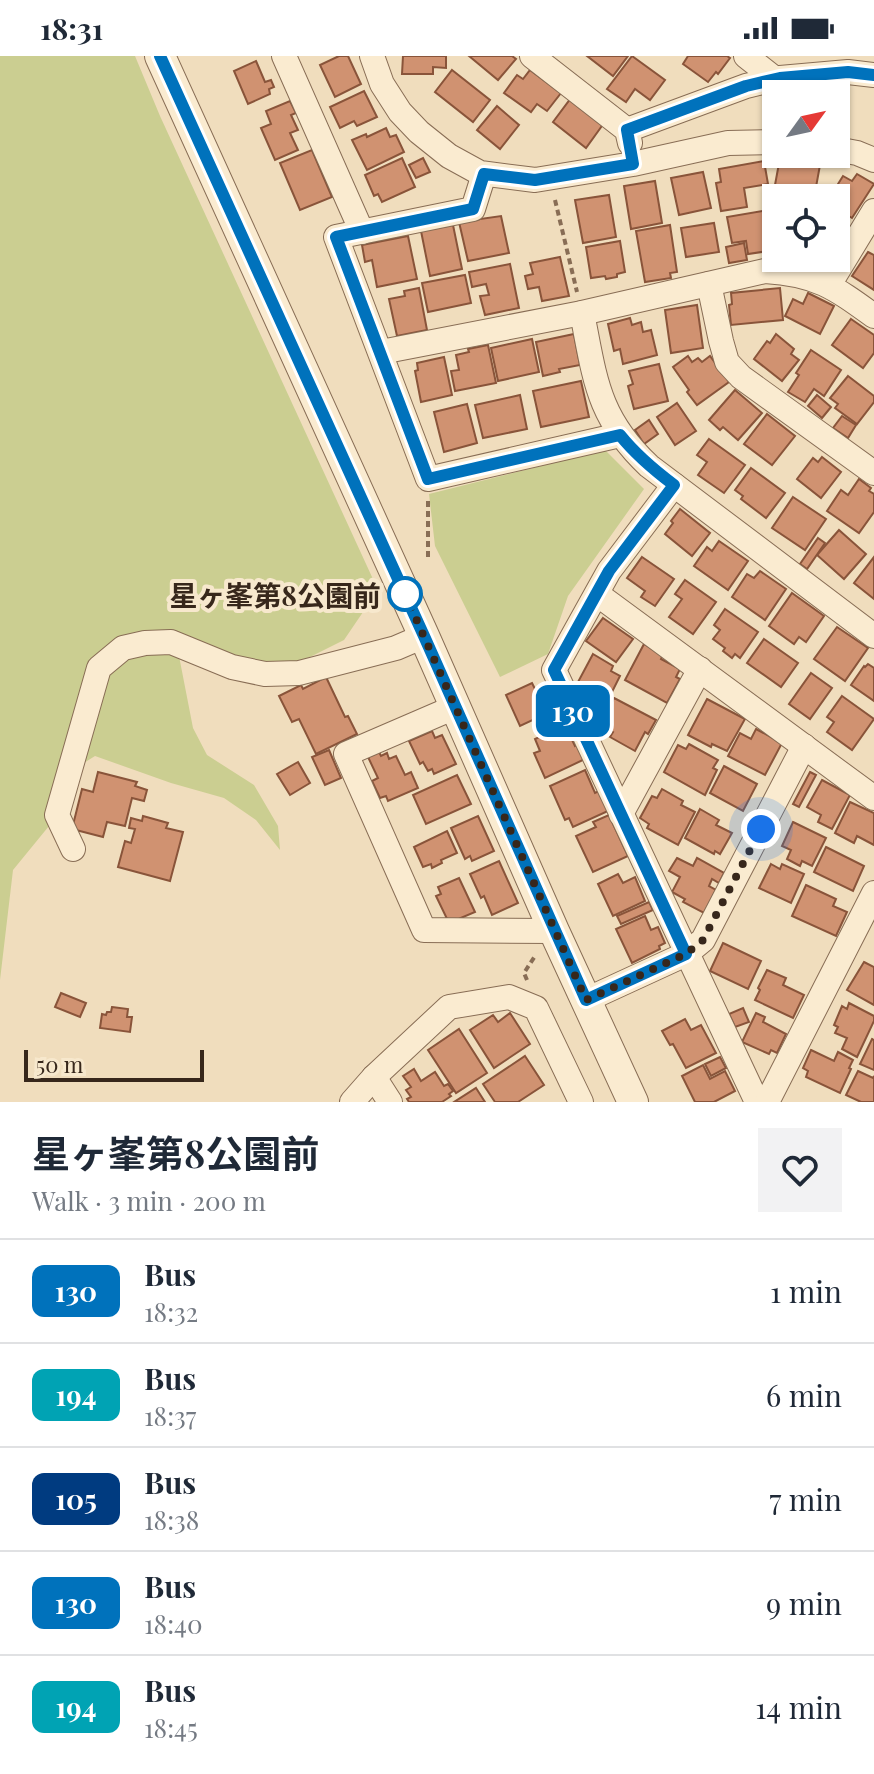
<!DOCTYPE html>
<html lang="en">
<head>
<meta charset="utf-8">
<style>
	:root { --surface:#fff; --page:#f2f2f3; --text:#1f2937; --muted:#747a83; --line:#e0e1e3 }
	body { margin:0; font-family:"Playfair Display","Noto Sans JP",serif; background:var(--page); color:var(--text); height:100vh; display:flex; flex-direction:column; font-size:30px; white-space:nowrap }
	* { box-sizing:border-box; margin:0 }
	p { font-size:26px; color:var(--muted) }
	.icon { flex:none; width:44px; height:44px; fill:none; stroke:currentColor; stroke-width:2; stroke-linecap:round; stroke-linejoin:round }
	.map { position:relative; height:1046px; overflow:hidden }
	.panel { display:flex; flex-direction:column; background:var(--surface); flex:1 }
	.panel>* { flex:none }
	.badge { padding:0 16px; border-radius:12px; font-size:28px; line-height:52px }
	.needle { width:52px; rotate:57deg }
	.fabs { position:absolute; left:762px; top:24px; display:grid; gap:16px }
	.fabs a { display:grid; place-items:center; width:88px; height:88px; border-radius:0px; background:var(--surface); box-shadow:0 2px 6px #0004; font-size:40px }
	.scale { position:absolute; left:24px; bottom:20px; width:180px; box-sizing:border-box; padding-left:8px; border:4px solid #37271b; border-top:0; font-size:22px; line-height:28px; white-space:nowrap; color:#37271b; -webkit-text-stroke:6px #f7e8cd; paint-order:stroke }
	.you { position:absolute; width:40px; height:40px; margin:-20px; border:6px solid #fff; border-radius:50%; background:#1a73e8; box-shadow:0 0 0 12px #1a73e833 }
	.map>.badge { position:absolute; translate:-50% -50%; box-shadow:0 0 0 4px #fff }
	.round { display:grid; place-items:center; flex:none; width:84px; height:84px; border-radius:0px; background:var(--page) }
	.summary { display:flex; align-items:center; justify-content:space-between; height:136px; padding:0 32px }
	h1 { font-size:38px; font-weight:700; line-height:60px }
	ul { padding:0; list-style:none }
	li { display:flex; align-items:center; gap:24px; height:104px; padding:0 32px; border-top:2px solid var(--line) }
	li div { flex:1 }
	li b { display:block; font-size:30px }
	li em { font-style:normal }
	li .badge { min-width:88px; font-weight:700; text-align:center }
	.status { display:flex; justify-content:space-between; align-items:center; height:56px; padding:0 40px; background:var(--surface); direction:ltr }
	.status svg { height:22px; fill:currentColor }
	.map>svg:first-child { display:block }
	.green { fill:#cbce91 }
	.building { fill:#d09271; stroke:#89543a; stroke-width:2 }
	.lines { fill:none; stroke-linecap:round; stroke-linejoin:round }
	.minor-casing { stroke:#886d55; stroke-width:26 }
	.tertiary-casing { stroke:#886d55; stroke-width:32 }
	.path { stroke:#886d55; stroke-width:4; stroke-dasharray:6 4; stroke-linecap:butt }
	.minor { stroke:#faebd0; stroke-width:24 }
	.tertiary { stroke:#faebd0; stroke-width:30 }
	.line-casing { stroke:#fff; stroke-width:18 }
	.line { stroke:#0072bc; stroke-width:12 }
	.walk { stroke:#37271b; stroke-width:8; stroke-dasharray:0 14.4 }
	.stop-dot { fill:#fff; stroke:#0072bc; stroke-width:4 }
	.labels { text-anchor:middle; dominant-baseline:central; stroke-width:8; stroke-linejoin:round; paint-order:stroke }
	.stop-label { font-size:28px; font-weight:bold; fill:#37271b; stroke:#f7e8cd; text-anchor:end }
</style>
</head>
<body>
<div class="status"><b>18:31</b><svg viewBox="0 0 49 12"><path d="M0 12V9h3v3zM5 12V6h3v6zM10 12V3h3v9zM15 12V0h3v12zM26 1h20v11H26zM47 4h2v5h-2z"/></svg></div>
<div class="map">
<svg width="874" height="1046" viewBox="0 0 874 1046">
	<rect width="100%" height="100%" fill="#f0ddbd"/>
	<g class="green">
		<path d="M0,0H135L160,60L378,534L344,584L302,605L257,607L179,600L193,672L207,699L254,729L278,770L280,794L256,764L224,742L171,727L95,700L60,722L49,770L13,814L0,924Z"/>
		<path d="M605,394L644,433L568,540L548,598L500,621L435,490L429,438Z"/>
	</g>
	<g class="building">
		<path d="M339,0H348L361,28L335,41L320,9Z"/>
		<path d="M403,0H446V12L433,11V18H402Z"/>
		<path d="M469,0H512L516,3L498,24Z"/>
		<path d="M587,0H628L613,20Z"/>
		<path d="M632,0L665,24L650,44L635,33L626,46L607,33Z"/>
		<path d="M688,0H727L730,2L718,18L716,16L708,26L683,8Z"/>
		<path d="M256,5L265,26L271,24L274,31L269,33L270,38L248,48L234,15Z"/>
		<path d="M452,14L490,44L473,66L435,36Z"/>
		<path d="M530,14L561,37L547,55L537,48L531,56L504,37L517,19L523,23Z"/>
		<path d="M364,35L377,61L357,70L354,65L340,72L330,51Z"/>
		<path d="M571,42L604,67L586,92L553,66Z"/>
		<path d="M290,45L296,57L291,59L298,74L290,77L298,94L275,104L261,72L271,68L266,55Z"/>
		<path d="M497,50L519,69L500,93L477,74Z"/>
		<path d="M386,72L390,81L396,79L404,96L367,114L352,84L366,78L367,81Z"/>
		<path d="M312,94L332,141L300,154L280,107Z"/>
		<path d="M402,102L415,131L382,146L378,138L374,140L365,119Z"/>
		<path d="M423,102L430,116L416,122L409,109Z"/>
		<path d="M780,102L820,109L814,142H776V146L772,145Z"/>
		<path d="M764,105L768,128L744,132L747,151L721,155L716,127L721,126L719,113Z"/>
		<path d="M703,116L711,152L679,159L671,122Z"/>
		<path d="M857,118L874,128L852,162L836,152V142H824L829,134L833,136L843,120L852,125Z"/>
		<path d="M655,125L662,167L631,173L624,130Z"/>
		<path d="M609,139L616,181L583,187L575,144Z"/>
		<path d="M768,154L775,194L748,198L746,185L732,187L727,161Z"/>
		<path d="M501,160L509,197L468,205L459,166Z"/>
		<path d="M714,167L719,196L686,201L681,172Z"/>
		<path d="M453,169L462,213L430,220L421,175Z"/>
		<path d="M670,169L677,216L670,217L671,222L645,226L636,175Z"/>
		<path d="M408,180L417,223L377,231L372,204L365,206L362,189Z"/>
		<path d="M620,185L625,216L617,218V221L606,223L605,220L591,222L586,191Z"/>
		<path d="M744,187L747,204L729,207L726,191Z"/>
		<path d="M868,196L874,199V234L852,220Z"/>
		<path d="M560,201L569,240L542,245L539,231L528,233L525,220L533,218L530,207Z"/>
		<path d="M510,208L519,252L485,259L480,240L489,239L486,228L472,231L469,216Z"/>
		<path d="M465,219L471,247L428,256L422,227Z"/>
		<path d="M419,232L427,274L397,280L389,243L405,240L404,235Z"/>
		<path d="M780,232L783,264L731,269L729,249L732,248L731,237Z"/>
		<path d="M808,237L834,250L820,278L785,260L793,243L803,248Z"/>
		<path d="M697,249L703,292L671,297L665,254Z"/>
		<path d="M630,262L632,269L641,266L643,276L651,274L657,299L623,308L620,293L614,295L608,268Z"/>
		<path d="M851,263L874,279V297L863,312L832,289Z"/>
		<path d="M574,278L580,309L559,313L560,316L543,320L536,286Z"/>
		<path d="M776,278L794,293L791,298L799,304L782,325L754,303L767,285L770,287Z"/>
		<path d="M532,283L539,316L498,325L491,292Z"/>
		<path d="M488,289L496,327L455,335L451,315L459,314L456,299L469,296L468,293Z"/>
		<path d="M811,294L841,314L824,340L814,333L805,346L788,336L799,319L796,317Z"/>
		<path d="M688,300L692,306L698,302L702,306L710,300L729,326L697,349L687,336L689,334L673,311Z"/>
		<path d="M444,301L452,339L421,346L415,315L418,314L417,307Z"/>
		<path d="M659,308L668,345L634,353L628,330L633,328L629,315Z"/>
		<path d="M848,320L874,340V346L857,368L835,352L838,348L830,342Z"/>
		<path d="M581,325L589,361L541,371L533,335Z"/>
		<path d="M735,334L762,357L738,384L723,371L720,374L709,364Z"/>
		<path d="M520,339L527,373L483,382L475,349Z"/>
		<path d="M817,339L831,351L822,362L808,350Z"/>
		<path d="M677,347L696,375L675,389L657,361Z"/>
		<path d="M467,348L477,387L444,396L434,356Z"/>
		<path d="M767,358L795,380L772,409L744,388Z"/>
		<path d="M842,360L856,369L848,382L833,372Z"/>
		<path d="M649,364L658,378L644,388L635,374Z"/>
		<path d="M709,383L745,409L724,437L698,419L707,406L697,399Z"/>
		<path d="M822,401L841,416L821,442L797,423L813,402L818,406Z"/>
		<path d="M751,412L785,437L766,462L741,443L743,440L735,434Z"/>
		<path d="M859,423L871,432L869,435L874,438V456L859,477L827,455L841,434L848,439Z"/>
		<path d="M793,441L826,463L805,494L772,472Z"/>
		<path d="M680,453L710,477L692,500L665,478L673,467L671,465Z"/>
		<path d="M839,474L866,498L844,523L817,499Z"/>
		<path d="M818,482L825,487L807,513L800,508Z"/>
		<path d="M719,485L748,505L728,534L694,510L707,491L712,495Z"/>
		<path d="M642,501L674,523L655,550L641,541L645,535L627,522Z"/>
		<path d="M874,501V543L854,527Z"/>
		<path d="M760,515L786,533L765,564L732,541L747,518L754,522Z"/>
		<path d="M685,524L716,546L693,578L669,561L682,543L675,538Z"/>
		<path d="M792,537L824,560L806,586L799,581L794,588L769,570Z"/>
		<path d="M725,553L758,576L740,602L735,598L732,602L723,595L725,592L713,583L720,574L714,569Z"/>
		<path d="M603,562L633,583L616,606L586,585Z"/>
		<path d="M837,571L868,592L845,625L814,603Z"/>
		<path d="M764,583L798,607L781,631L747,607Z"/>
		<path d="M644,588L663,599L661,603L680,613L676,621L680,623L667,647L625,624Z"/>
		<path d="M593,598L613,610L611,615L620,620L607,646L591,638L593,634L578,626Z"/>
		<path d="M868,608L874,612V645L851,629L864,610L865,611Z"/>
		<path d="M811,617L832,632L810,663L789,648Z"/>
		<path d="M326,621L345,661L348,660L357,678L316,698L299,663L292,666L279,640L301,629L303,633Z"/>
		<path d="M532,627L538,639L544,637L552,655L520,670L506,639Z"/>
		<path d="M842,640L874,663L852,694L827,676L834,666L827,661Z"/>
		<path d="M614,642L656,664L648,678L645,676L635,695L610,681L613,676L601,669Z"/>
		<path d="M707,643L745,663L727,695L712,688L711,691L688,679Z"/>
		<path d="M565,669L575,690L578,688L585,703L545,722L534,697L540,695L535,683Z"/>
		<path d="M756,673L782,687L765,719L728,700L740,677L751,683Z"/>
		<path d="M432,675L435,682L442,679L456,708L434,718L432,713L428,715L423,706L420,708L409,685Z"/>
		<path d="M689,688L718,704L713,712L717,714L705,739L664,716L678,689L686,693Z"/>
		<path d="M329,694L341,722L325,729L312,701Z"/>
		<path d="M379,696L381,700L387,697L389,703L396,700L405,719L411,716L418,732L388,745L386,740L380,742L372,725L378,722L368,701Z"/>
		<path d="M298,706L310,727L290,739L277,718Z"/>
		<path d="M724,710L757,728L743,755L710,737Z"/>
		<path d="M585,714L595,737L599,735L608,755L573,771L569,762L565,764L550,730Z"/>
		<path d="M98,716L137,726L135,730L147,734L144,745L132,742L125,770L107,766L103,781L72,773L82,733L93,736Z"/>
		<path d="M810,716L816,719L799,751L793,748Z"/>
		<path d="M457,719L471,748L426,768L413,739Z"/>
		<path d="M822,724L850,739L832,773L818,766L821,759L807,751Z"/>
		<path d="M662,733L683,745L681,749L695,756L678,789L647,772L649,768L640,762L652,740L657,742Z"/>
		<path d="M850,746L874,757V789L857,780L854,787L835,777Z"/>
		<path d="M700,753L719,764L716,769L732,777L720,798L715,795L714,798L685,782Z"/>
		<path d="M609,759L628,800L593,816L576,780L596,771L593,766Z"/>
		<path d="M143,760L168,767L166,772L183,776L170,825L118,811L125,785L131,787L135,773L129,772L131,762L142,765Z"/>
		<path d="M478,760L494,795L472,805L470,800L465,803L451,772Z"/>
		<path d="M793,766L826,782L812,810L802,805L800,810L787,803L791,794L782,790Z"/>
		<path d="M447,775L457,797L441,804L442,807L432,812L431,808L423,811L414,791Z"/>
		<path d="M826,791L864,810L853,835L814,816Z"/>
		<path d="M677,802L693,810L697,802L724,817L719,827L712,823L709,830L716,834L704,857L683,846L685,843L672,836L680,821L669,815Z"/>
		<path d="M499,805L518,847L492,859L484,840L481,842L470,818Z"/>
		<path d="M771,808L780,813L782,808L804,818L791,847L759,832Z"/>
		<path d="M618,818L623,827L635,821L645,845L613,860L598,828Z"/>
		<path d="M459,822L475,856L449,867L436,840L441,838L438,831Z"/>
		<path d="M806,829L836,843L833,850L847,856L836,880L792,860Z"/>
		<path d="M649,846L653,854L621,868L617,860Z"/>
		<path d="M645,860L651,874L658,871L665,887L659,890L660,893L632,907L616,873Z"/>
		<path d="M723,887L761,905L748,933L710,915Z"/>
		<path d="M864,906L874,911V949L847,934Z"/>
		<path d="M767,914L786,922L783,929L804,939L793,962L755,944L760,934L758,932Z"/>
		<path d="M61,937L86,947L80,961L55,951Z"/>
		<path d="M849,947L874,960V965L857,1001L842,993L847,982L835,977L838,971L834,969L842,950L847,953Z"/>
		<path d="M112,951L128,953L127,961H132L130,976L100,972L102,958L106,959L107,956H111Z"/>
		<path d="M743,952L749,966L735,971L729,958Z"/>
		<path d="M510,957L530,988L494,1012L470,974L493,959L498,966Z"/>
		<path d="M756,957L765,961L763,966L786,978L777,997L771,994L769,998L742,986Z"/>
		<path d="M685,963L691,974L701,969L716,997L686,1012L673,988L670,989L662,975Z"/>
		<path d="M459,973L487,1017L456,1037L428,994Z"/>
		<path d="M872,983L874,984V1014L860,1008Z"/>
		<path d="M811,994L834,1005L838,996L853,1004L849,1012L851,1013L840,1037L806,1021L808,1015L803,1012Z"/>
		<path d="M525,1000L544,1029L518,1046H495L483,1028Z"/>
		<path d="M720,1001L726,1012L711,1020L705,1008Z"/>
		<path d="M703,1009L710,1023L725,1015L735,1035L714,1046H695L682,1020Z"/>
		<path d="M414,1013L421,1025L435,1016L444,1030L448,1028L453,1035L449,1038L451,1040L442,1046H409L407,1043L411,1041L406,1034L411,1031L403,1020Z"/>
		<path d="M858,1015L873,1022L874,1020V1046H861L846,1039Z"/>
		<path d="M476,1032L485,1046H454Z"/>
	</g>
	<g class="lines">
		<defs>
			<g id="minor">
				<path d="M284,0L362,176"/>
				<path d="M372,0L382,28L400,56L419,76L449,100L480,117L535,124L633,108L728,87L776,86"/>
				<path d="M532,0L627,74L630,87"/>
				<path d="M746,0L775,23"/>
				<path d="M627,74L746,30L780,22L848,16L874,19"/>
				<path d="M836,93L857,97L874,104"/>
				<path d="M484,118L473,153L336,181L428,423L620,379"/>
				<path d="M709,228L721,285L727,306L741,321L874,417"/>
				<path d="M829,229L874,155"/>
				<path d="M582,257C595,322 597,361 649,410L874,580"/>
				<path d="M381,296L582,257L765,215C816,218 834,231 874,260"/>
				<path d="M674,429L609,515L554,614L757,1046"/>
				<path d="M597,538L874,742"/>
				<path d="M455,651L346,698L424,874L554,875"/>
				<path d="M621,758L700,613"/>
				<path d="M73,793L57,759L99,612L123,592L145,587L171,586L232,611L265,618L299,617L396,592L424,580"/>
				<path d="M586,944L686,898L703,884L804,690"/>
				<path d="M374,1021L390,1046"/>
				<path d="M352,1046L374,1021L449,951L509,941L536,952L581,1046"/>
				<path d="M767,1046L874,837"/>
			</g>
			<path id="tertiary" d="M160,0L424,580L554,875L633,1046"/>
		</defs>
		<use href="#minor" class="minor-casing"/>
		<use href="#tertiary" class="tertiary-casing"/>
		<g class="path">
			<path d="M555,144L577,236"/>
			<path d="M428,501V443"/>
			<path d="M527,924L524,917L535,900"/>
		</g>
		<use href="#minor" class="minor"/>
		<use href="#tertiary" class="tertiary"/>
	</g>
	<g class="lines">
		<defs>
			<path id="line" d="M160,0L424,580L586,944L686,898L554,614L609,515L674,429C654,414 636,399 620,379L428,423L336,181L473,153L484,118L535,124L633,108L627,74L746,30L780,22L848,16L874,19"/>
		</defs>
		<use href="#line" class="line-casing"/>
		<use href="#line" class="line"/>
		<path class="walk" d="M405,538L586,944L686,898L703,884L761,773"/>
	</g>
	<circle class="stop-dot" cx="405" cy="538" r="16"/>
	<g class="labels">
		<g class="stop-label">
			<text x="381" y="538">星ヶ峯第8公園前</text>
		</g>
	</g>
</svg>
<div class="fabs">
<a><svg class="needle" viewBox="-14 -14 28 28"><path d="M0-13l5 13h-10z" fill="#e53935"/><path d="M0 13l5-13h-10z" fill="#747a83"/></svg></a>
<a><svg class="icon" aria-label="locate" viewBox="0 0 24 24"><circle cx="12" cy="12" r="6"/><path d="M12 2v4M12 18v4M2 12h4M18 12h4"/></svg></a>
</div>
<div class="scale">50 m</div>
<div class="you" style="left:761px;top:773px"></div>
<b class="badge" style="left:573px;top:655px;background:#0072bc;color:#fff">130</b>
</div>
<section class="panel">
<div class="summary"><div><h1>星ヶ峯第8公園前</h1><p>Walk · 3 min · 200 m</p></div><a class="round"><svg class="icon" aria-label="heart" viewBox="0 0 24 24"><path d="M12 20l-8-8c-3-5 5-10 8-4 3-6 11-1 8 4z"/></svg></a></div>
<ul>
<li><span class="badge" style="background:#0072bc;color:#fff">130</span><div><b>Bus</b><p>18:32</p></div><em>1 min</em></li>
<li><span class="badge" style="background:#00a3b4;color:#fff">194</span><div><b>Bus</b><p>18:37</p></div><em>6 min</em></li>
<li><span class="badge" style="background:#003b80;color:#fff">105</span><div><b>Bus</b><p>18:38</p></div><em>7 min</em></li>
<li><span class="badge" style="background:#0072bc;color:#fff">130</span><div><b>Bus</b><p>18:40</p></div><em>9 min</em></li>
<li><span class="badge" style="background:#00a3b4;color:#fff">194</span><div><b>Bus</b><p>18:45</p></div><em>14 min</em></li>
</ul>
</section>
</body>
</html>
